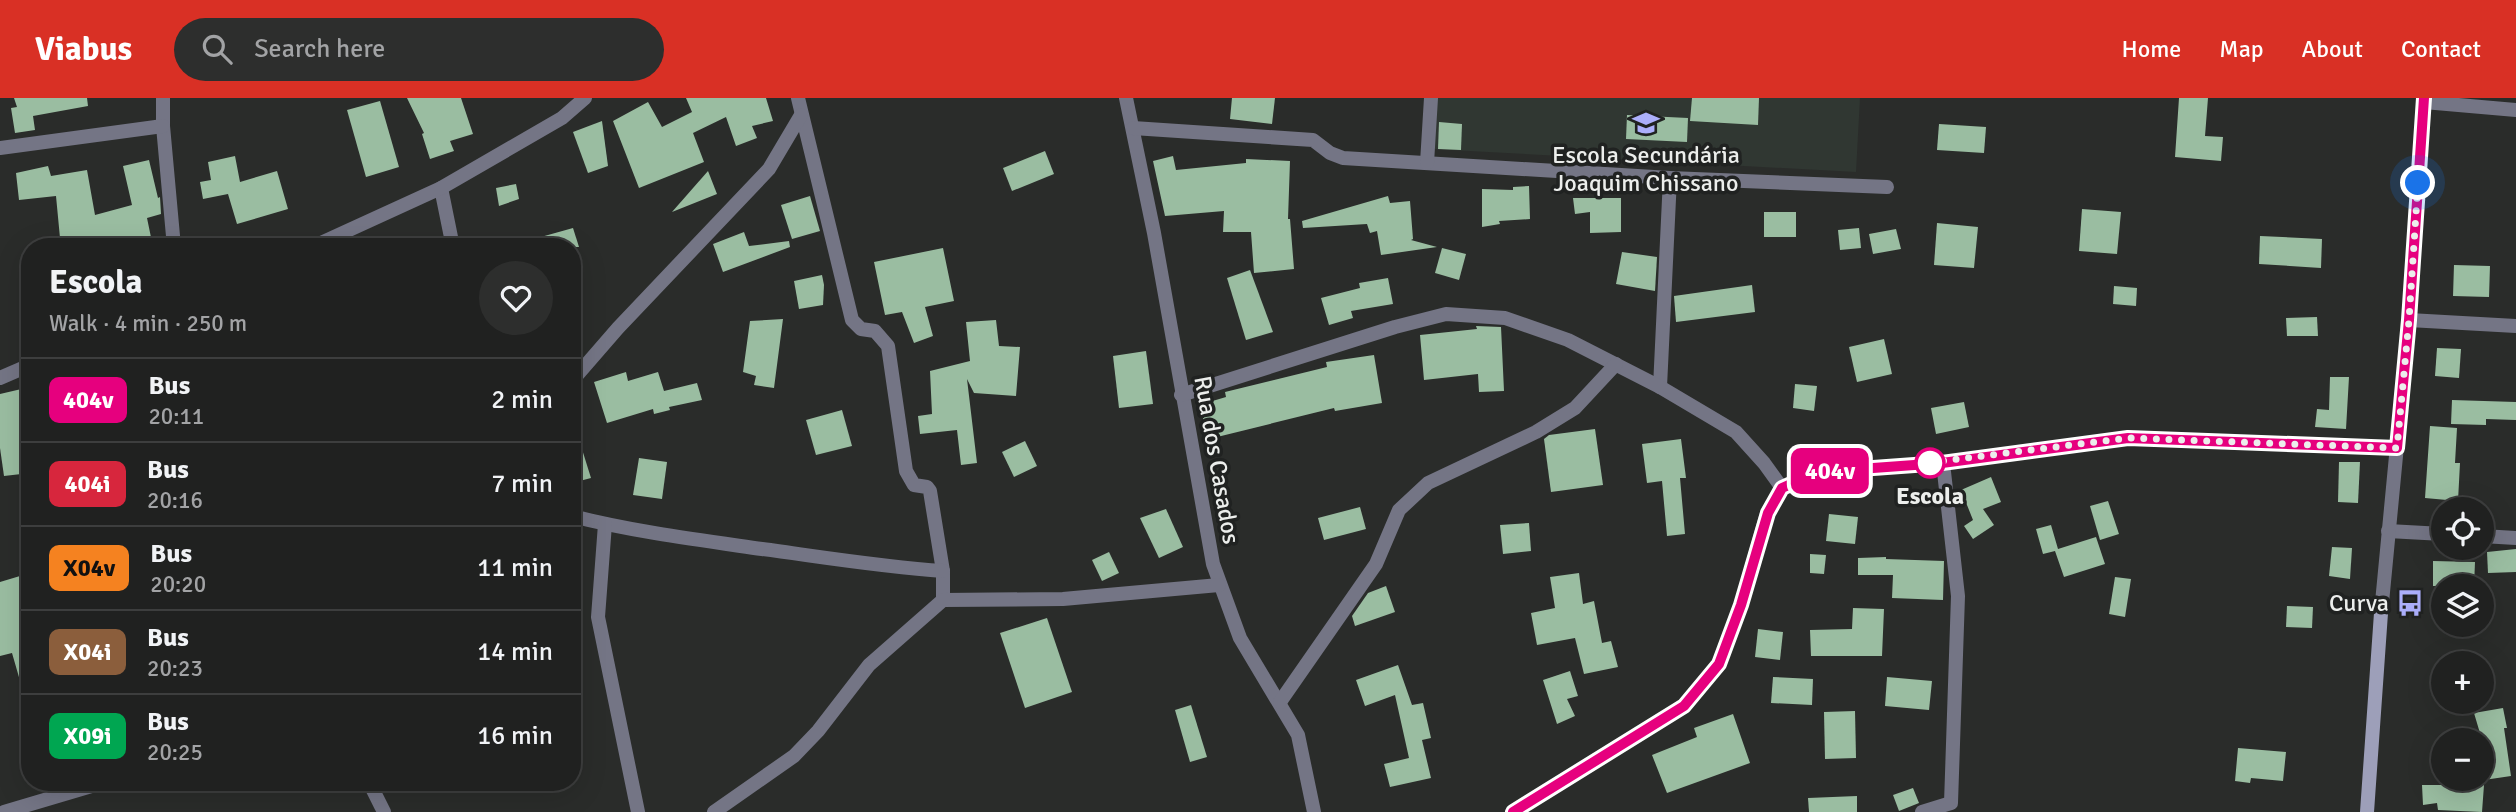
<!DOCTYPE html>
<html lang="en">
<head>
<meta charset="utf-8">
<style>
	:root { --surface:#202120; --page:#2d2e2d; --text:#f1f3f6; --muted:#a2a3a5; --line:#3d3e3e; --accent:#d93025 }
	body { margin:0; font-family:Signika,sans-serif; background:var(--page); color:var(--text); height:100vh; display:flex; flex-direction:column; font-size:26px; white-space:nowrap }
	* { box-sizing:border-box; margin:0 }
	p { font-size:23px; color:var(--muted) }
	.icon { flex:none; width:38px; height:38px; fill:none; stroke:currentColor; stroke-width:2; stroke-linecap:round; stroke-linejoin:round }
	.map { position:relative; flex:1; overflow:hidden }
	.panel { position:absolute; left:21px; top:140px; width:560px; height:553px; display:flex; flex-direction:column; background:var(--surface); border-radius:28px; box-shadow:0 7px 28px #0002,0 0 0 2px var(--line) }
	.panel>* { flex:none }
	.badge { padding:0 14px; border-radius:10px; font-size:24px; line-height:46px }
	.fabs { position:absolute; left:2431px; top:399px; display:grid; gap:14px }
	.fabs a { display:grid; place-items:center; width:63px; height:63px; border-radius:50%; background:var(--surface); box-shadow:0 7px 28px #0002,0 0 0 2px var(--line); font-size:35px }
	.you { position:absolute; width:35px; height:35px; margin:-18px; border:5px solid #fff; border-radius:50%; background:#1a73e8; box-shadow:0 0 0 10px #1a73e833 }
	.map>.badge { position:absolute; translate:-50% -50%; box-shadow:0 0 0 4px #fff }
	.round { display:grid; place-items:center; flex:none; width:74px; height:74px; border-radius:37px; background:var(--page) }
	.headline { display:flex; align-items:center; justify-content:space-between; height:119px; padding:0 28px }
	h1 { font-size:33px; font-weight:700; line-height:52px }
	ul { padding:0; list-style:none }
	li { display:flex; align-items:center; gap:21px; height:84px; padding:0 28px; border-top:2px solid var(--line) }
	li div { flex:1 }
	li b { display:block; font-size:26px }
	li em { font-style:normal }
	li .badge { min-width:77px; font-weight:700; text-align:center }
	header { display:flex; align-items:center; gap:42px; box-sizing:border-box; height:98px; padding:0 35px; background:var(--accent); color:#fff }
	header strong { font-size:33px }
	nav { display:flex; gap:38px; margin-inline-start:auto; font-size:24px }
	.search { width:490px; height:63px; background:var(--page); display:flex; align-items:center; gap:18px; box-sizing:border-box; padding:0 24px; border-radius:38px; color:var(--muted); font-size:26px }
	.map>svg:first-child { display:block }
	.built { fill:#303732 }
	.building { fill:#9abda1 }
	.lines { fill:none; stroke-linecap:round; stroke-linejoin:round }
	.minor { stroke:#747585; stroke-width:14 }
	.tertiary { stroke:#747585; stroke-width:14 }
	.secondary { stroke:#9d9fb9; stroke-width:14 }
	.line-casing { stroke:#fff; stroke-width:16 }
	.line { stroke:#e6007e; stroke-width:10 }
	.walk { stroke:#eceeec; stroke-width:7; stroke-dasharray:0 12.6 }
	.stop-dot { fill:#fff; stroke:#e6007e; stroke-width:3.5 }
	.labels { text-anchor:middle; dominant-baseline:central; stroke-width:7; stroke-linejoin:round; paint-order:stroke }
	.poi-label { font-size:24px; fill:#eceeec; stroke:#202221 }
	.street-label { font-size:24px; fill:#eceeec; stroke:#202221 }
	.stop-label { font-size:24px; font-weight:bold; fill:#eceeec; stroke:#202221 }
</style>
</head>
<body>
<header>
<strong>Viabus</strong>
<div class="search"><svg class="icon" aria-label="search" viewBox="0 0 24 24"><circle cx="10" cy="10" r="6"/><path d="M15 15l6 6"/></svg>Search here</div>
<nav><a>Home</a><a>Map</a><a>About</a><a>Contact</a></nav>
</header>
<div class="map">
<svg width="2516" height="714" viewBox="0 0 2516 714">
	<rect width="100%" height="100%" fill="#2a2c2a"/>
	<path class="built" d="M1435,0H1860L1856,74L1432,51Z"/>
	<g class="building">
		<path d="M14,0H87L88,8L33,18L35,32L15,35L11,10L17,9Z"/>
		<path d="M407,0H461L473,36L450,43L454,53L430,61L422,36L424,35Z"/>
		<path d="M686,0H766L773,23L752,28L757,40L736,48L726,19L693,35L704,64L639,90L613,23L648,4L662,29L692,14Z"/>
		<path d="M1232,0H1275L1272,26L1230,21Z"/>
		<path d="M1692,0H1759L1758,27L1690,23Z"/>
		<path d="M2179,0H2208L2205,38L2223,39L2221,63L2175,59Z"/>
		<path d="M380,3L399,69L366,79L347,12Z"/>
		<path d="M1627,17L1688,20L1687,44L1626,41Z"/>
		<path d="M602,23L608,68L588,75L573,34Z"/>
		<path d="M1439,24L1462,26L1461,52L1438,51Z"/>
		<path d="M1939,26L1986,29L1984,55L1937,52Z"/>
		<path d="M1045,53L1054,76L1012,93L1003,70Z"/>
		<path d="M235,58L240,84L277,73L288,111L237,126L228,96L203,101L200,84L211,82L208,64Z"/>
		<path d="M1173,58L1176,72L1246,65V61L1290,63L1288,121H1290L1294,171L1254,175L1251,134H1223L1224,113L1165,118L1153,63Z"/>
		<path d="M149,62L158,100L160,99L161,116L147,120L153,149H71L69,139L60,140L56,98L19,102L16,75L48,68L51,78L87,72L95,117L132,107L123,68Z"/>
		<path d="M708,73L717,96L672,114Z"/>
		<path d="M516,86L519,101L499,108L496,90Z"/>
		<path d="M1529,88L1530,121L1499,123L1500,126L1482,129V91L1513,92V89Z"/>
		<path d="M810,98L820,133L792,141L781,107Z"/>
		<path d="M1388,98L1390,105L1410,103L1413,141L1411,142L1437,149L1381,157L1377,133L1370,135L1367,126L1303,130L1302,123Z"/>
		<path d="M1573,100H1621V134L1590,135V114L1575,116Z"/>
		<path d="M2082,111L2121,114L2117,156L2079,153Z"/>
		<rect x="1764" y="114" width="32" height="25"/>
		<path d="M1937,125L1978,129L1974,170L1934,167Z"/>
		<path d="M573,130L579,149H524L523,144Z"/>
		<path d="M1859,130L1861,150L1840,152L1838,132Z"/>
		<path d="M1896,131L1901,151L1873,156L1869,136Z"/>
		<path d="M744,134L749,148L789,143L790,149L723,174L713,146Z"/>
		<path d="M2260,138L2322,141L2321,170L2259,166Z"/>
		<path d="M943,150L954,203L925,209L933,238L914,245L902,214L885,217L874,164Z"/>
		<path d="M1442,150L1466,156L1459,182L1435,175Z"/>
		<path d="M1622,154L1657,159L1655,193L1616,186Z"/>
		<path d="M2454,167L2490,168L2489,199L2453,198Z"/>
		<path d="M1250,172L1273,234L1246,242L1227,180Z"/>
		<path d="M822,177L824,187L823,207L799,211L794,183Z"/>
		<path d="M1388,180L1393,206L1351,213L1353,220L1329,227L1321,200L1360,190L1359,185Z"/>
		<path d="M1752,187L1755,214L1676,224L1674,198Z"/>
		<path d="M2114,188L2137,190L2136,208L2113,206Z"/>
		<path d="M2317,219L2318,238H2287L2286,220Z"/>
		<path d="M783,221L774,290L754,287L756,278L743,274L750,223Z"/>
		<path d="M996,222L999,248L1020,249L1016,298L974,295L967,281L977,365L961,367L957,332L920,336L918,318L932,316L930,273L970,263L966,224Z"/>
		<path d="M1476,228L1501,229L1504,293L1479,294L1478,276L1424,282L1420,237L1477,231Z"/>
		<path d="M1884,241L1892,276L1857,284L1849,249Z"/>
		<path d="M2437,250L2461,251L2459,280L2435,278Z"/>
		<path d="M1146,253L1153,306L1119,310L1113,258Z"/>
		<path d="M1374,257L1382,305L1335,313L1334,310L1209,341L1199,307L1226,299L1225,294L1327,269L1326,264Z"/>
		<path d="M626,274L628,283L658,274L664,293L697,285L702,302L669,309L670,312L654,316L653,311L607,325L594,284Z"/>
		<path d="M2330,279H2349L2346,331L2315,329L2317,311L2329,312Z"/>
		<path d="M1795,286L1817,288L1814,313L1793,310Z"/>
		<path d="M30,289V375L4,378L0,350V296Z"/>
		<path d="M2452,302L2516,304V322L2486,321V327L2451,326Z"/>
		<path d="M1964,304L1969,329L1936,336L1931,310Z"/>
		<path d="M842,312L852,348L816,357L806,322Z"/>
		<path d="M2430,328L2457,330L2455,365H2460L2458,403L2425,400Z"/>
		<path d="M1595,331L1603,387L1551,394L1544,341L1549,337Z"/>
		<path d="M572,332H576L591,380L572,385Z"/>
		<path d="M1681,341L1686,380H1680L1685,436L1667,438L1662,383L1647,385L1642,346Z"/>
		<path d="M1025,343L1037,368L1014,379L1002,354Z"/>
		<path d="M639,360L667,364L662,401L633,397Z"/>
		<path d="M2339,364H2360L2358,405L2338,404Z"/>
		<path d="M1991,379L2001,404L1983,411L1994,427L1973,441L1964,428L1973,422L1961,392Z"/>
		<path d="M2108,403L2119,436L2100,442L2090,408Z"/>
		<path d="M1360,409L1366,431L1324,442L1318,420Z"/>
		<path d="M1166,411L1183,449L1159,460L1140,420Z"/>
		<path d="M1829,416L1858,419L1855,446L1826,443Z"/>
		<path d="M1529,425L1531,453L1503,456L1500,427Z"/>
		<path d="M2051,427L2058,451L2096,439L2105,466L2064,479L2055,453L2043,456L2036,431Z"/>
		<path d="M2332,449L2352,450L2350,481L2329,478Z"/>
		<path d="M2516,451V474L2488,475L2487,454Z"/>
		<path d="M1109,454L1119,475L1102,483L1092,462Z"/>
		<path d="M1810,456L1826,457L1824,476L1810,475Z"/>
		<path d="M1886,459V461L1944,463L1943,502L1892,500L1893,477H1858V460Z"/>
		<path d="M2433,463L2475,464L2474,488H2433Z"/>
		<path d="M30,475V600H25L12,555L0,558V484Z"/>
		<path d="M1579,475L1583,506L1594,503L1602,545L1611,543L1618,569L1584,576L1575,540L1537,547L1531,515L1555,510L1550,479Z"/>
		<path d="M2115,479L2131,481L2125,519L2109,516Z"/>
		<path d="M1386,488L1395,514L1355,528L1352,518L1368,495Z"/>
		<path d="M2287,508L2313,509L2312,530L2286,529Z"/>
		<path d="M1853,510L1884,511L1882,558H1811L1810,532L1852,531Z"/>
		<path d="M1047,520L1072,594L1025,610L1000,535Z"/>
		<path d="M1758,531L1783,534L1780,562L1755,559Z"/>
		<path d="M1398,567L1412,607L1423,605L1431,640L1422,642L1431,680L1390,689L1384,666L1409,660L1395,597L1365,608L1356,582Z"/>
		<path d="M1570,573L1578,598L1567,601L1575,618L1557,626L1543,582Z"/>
		<path d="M1773,579L1813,581L1812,607L1771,605Z"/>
		<path d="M1887,579L1932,583L1929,612L1885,608Z"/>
		<path d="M1191,607L1207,659L1190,664L1175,612Z"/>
		<path d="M2503,610L2507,630H2504L2511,678L2484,682L2482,642L2474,615Z"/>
		<path d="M1855,613L1856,660L1825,661L1824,614Z"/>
		<path d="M1733,616L1750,665L1667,695L1652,657L1697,639L1694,630Z"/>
		<path d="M2238,650L2286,654L2283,683L2251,680L2250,685L2235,683Z"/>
		<path d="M2422,687H2484L2482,714L2438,712L2437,705L2423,707Z"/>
		<path d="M1913,690L1919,705L1899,713L1893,697Z"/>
		<path d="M1857,698V714H1809L1808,700Z"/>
	</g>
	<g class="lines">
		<g class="minor">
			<path d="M163,0V28L174,149"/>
			<path d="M798,0L852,222L861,231L875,233L888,248L906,373L914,387L927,389L930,393L943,473V502"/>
			<path d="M1126,0L1154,135L1213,466L1240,540L1298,637L1314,714"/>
			<path d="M2424,4L2516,12"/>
			<path d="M1133,30L1313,42L1330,55L1343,60L1670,80L1887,89"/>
			<path d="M0,50L163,28"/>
			<path d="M1427,65L1431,0"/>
			<path d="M441,90L453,149"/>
			<path d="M312,149L441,90L562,20L585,0"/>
			<path d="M2409,222L2516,228"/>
			<path d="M0,280L30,267"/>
			<path d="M572,283L618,230L769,71L801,17"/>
			<path d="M1660,289L1670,80"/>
			<path d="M1181,297L1395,229L1446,216L1505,220L1568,242L1660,289L1736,334L1764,365L1782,390"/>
			<path d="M572,418C635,434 699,442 762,451C822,459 882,469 943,473"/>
			<path d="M605,426L598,519L638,714"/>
			<path d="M2388,433L2443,436"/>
			<path d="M2482,438L2516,440"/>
			<path d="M1280,604L1376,466L1399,412L1428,385L1536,334L1575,310L1616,266"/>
			<path d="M369,684L384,714"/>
			<path d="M4,714L105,684"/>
			<path d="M714,714L794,658L818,633L869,567L943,502L1063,501L1219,487"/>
			<path d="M1513,714L1684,608L1719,566L1741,507L1767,415L1782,390L1818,374L1943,365L2128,340L2397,350"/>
			<path d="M1922,714L1951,705L1958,498L1943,365"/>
		</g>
		<path class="tertiary" d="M2381,515L2409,222"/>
		<g class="secondary">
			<path d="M2409,222L2424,0"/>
			<path d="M2367,714L2381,515"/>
		</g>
	</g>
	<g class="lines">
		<defs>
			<path id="line" d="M1513,714L1684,608L1719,566L1741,507L1768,415L1782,390L1818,374L1942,365L2128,340L2397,350L2409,222L2424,0"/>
		</defs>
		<use href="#line" class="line-casing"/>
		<use href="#line" class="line"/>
		<path class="walk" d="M1930,365L1918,366L2128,340L2397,350L2409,222L2418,85"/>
	</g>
	<defs>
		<symbol id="school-bare" viewBox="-9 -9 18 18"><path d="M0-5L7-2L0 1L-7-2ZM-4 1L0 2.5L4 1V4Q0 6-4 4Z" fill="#acaffb" stroke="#202221" stroke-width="2.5" paint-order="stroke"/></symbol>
		<symbol id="bus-bare" viewBox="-9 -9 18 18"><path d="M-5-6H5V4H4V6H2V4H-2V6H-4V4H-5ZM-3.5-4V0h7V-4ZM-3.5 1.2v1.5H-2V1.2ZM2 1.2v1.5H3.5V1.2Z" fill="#acaffb" stroke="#202221" stroke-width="2.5" paint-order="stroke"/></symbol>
	</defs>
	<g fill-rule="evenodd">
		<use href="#school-bare" x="1627" y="6" width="38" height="38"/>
		<use href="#bus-bare" x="2391" y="486" width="38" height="38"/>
	</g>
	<circle class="stop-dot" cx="1930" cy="365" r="14"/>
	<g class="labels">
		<g class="poi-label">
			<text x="1646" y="57">Escola Secundária<tspan x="1646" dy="28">Joaquim Chissano</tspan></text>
			<text x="2389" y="505" text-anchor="end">Curva</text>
		</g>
		<g class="street-label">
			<text transform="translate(1217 362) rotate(80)">Rua dos Casados</text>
		</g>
		<g class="stop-label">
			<text x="1930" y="398">Escola</text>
		</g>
	</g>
</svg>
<div class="fabs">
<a><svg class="icon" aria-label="locate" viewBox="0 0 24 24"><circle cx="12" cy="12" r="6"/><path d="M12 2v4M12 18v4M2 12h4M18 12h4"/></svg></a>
<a><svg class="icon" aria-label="layers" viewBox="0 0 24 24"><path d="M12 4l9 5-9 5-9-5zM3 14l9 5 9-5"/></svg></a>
<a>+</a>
<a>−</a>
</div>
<div class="you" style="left:2418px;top:85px"></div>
<b class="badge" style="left:1830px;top:373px;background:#e6007e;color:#fff">404v</b>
<section class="panel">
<div class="headline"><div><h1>Escola</h1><p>Walk · 4 min · 250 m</p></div><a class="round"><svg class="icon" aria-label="heart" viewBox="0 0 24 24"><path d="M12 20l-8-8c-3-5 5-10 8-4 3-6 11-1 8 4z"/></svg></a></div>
<ul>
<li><span class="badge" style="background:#e6007e;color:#fff">404v</span><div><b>Bus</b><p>20:11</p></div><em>2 min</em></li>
<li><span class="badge" style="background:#d7263d;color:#fff">404i</span><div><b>Bus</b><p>20:16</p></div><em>7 min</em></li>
<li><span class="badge" style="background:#f58220;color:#111">X04v</span><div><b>Bus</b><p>20:20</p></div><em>11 min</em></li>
<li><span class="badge" style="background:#8b5e3c;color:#fff">X04i</span><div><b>Bus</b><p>20:23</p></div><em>14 min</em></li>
<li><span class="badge" style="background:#00a651;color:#fff">X09i</span><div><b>Bus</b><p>20:25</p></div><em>16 min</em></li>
</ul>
</section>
</div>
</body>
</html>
